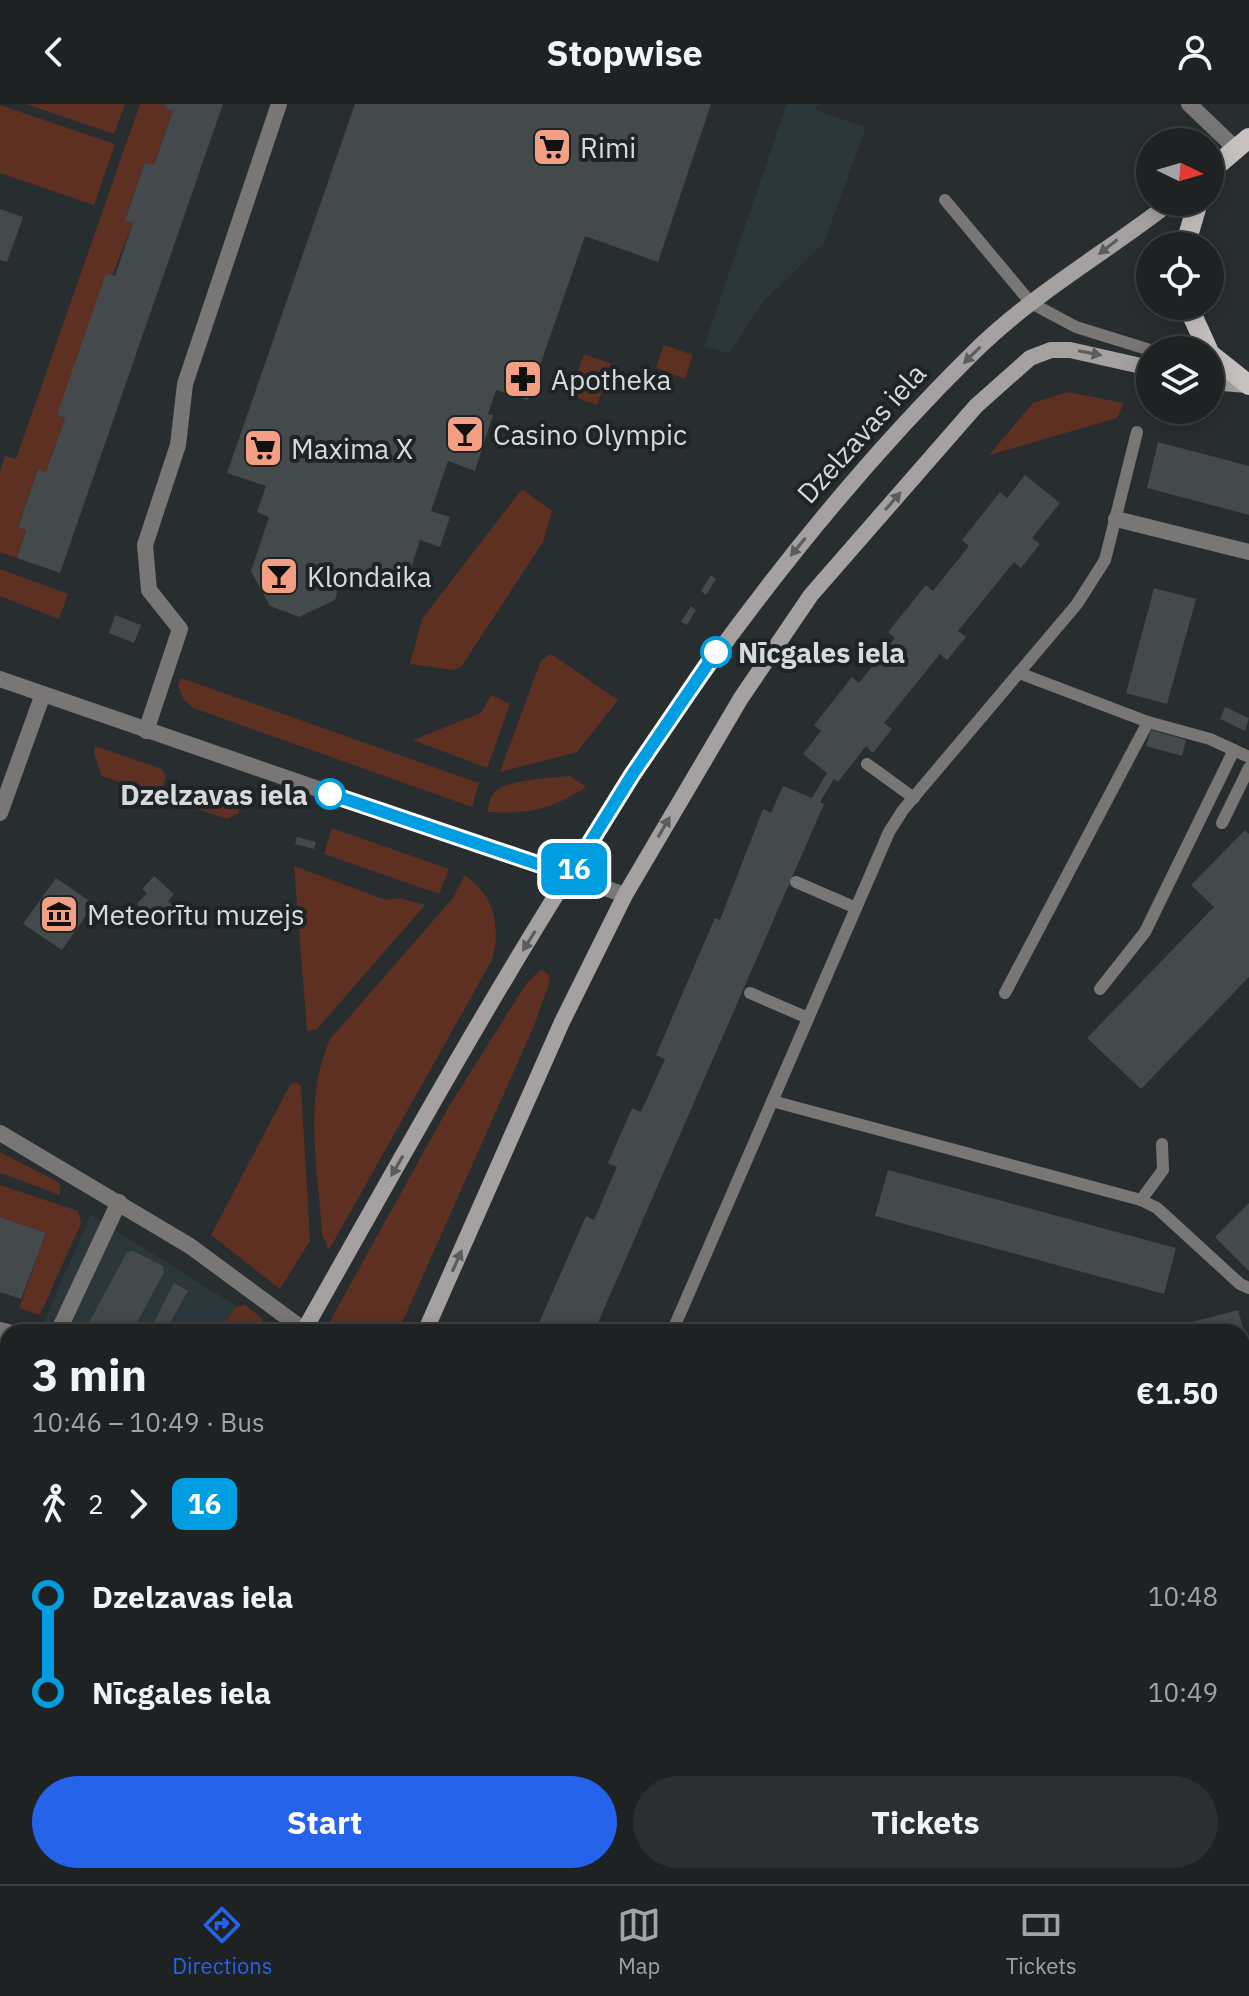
<!DOCTYPE html>
<html lang="en">
<head>
<meta charset="utf-8">
<style>
	:root { --surface:#1e2223; --page:#2b2f30; --text:#f1f3f6; --muted:#a1a4a6; --line:#3c3f41; --accent:#2563eb }
	body { margin:0; font-family:"IBM Plex Sans",sans-serif; background:var(--page); color:var(--text); height:100vh; display:flex; flex-direction:column; font-size:30px; white-space:nowrap }
	* { box-sizing:border-box; margin:0 }
	p { font-size:26px; color:var(--muted) }
	.icon { flex:none; width:44px; height:44px; fill:none; stroke:currentColor; stroke-width:2; stroke-linecap:round; stroke-linejoin:round }
	.map { position:relative; flex:1; overflow:hidden }
	.side { position:absolute; left:0px; top:1220px; width:1250px; height:560px; display:flex; flex-direction:column; background:var(--surface); border-radius:24px 24px 0 0; box-shadow:0 4px 20px #0003,0 0 0 2px var(--line) }
	.side>* { flex:none }
	.badge { padding:0 16px; border-radius:12px; font-size:28px; line-height:52px }
	.needle { width:52px; rotate:95deg }
	.fabs { position:absolute; left:1136px; top:24px; display:grid; gap:16px }
	.fabs a { display:grid; place-items:center; width:88px; height:88px; border-radius:50%; background:var(--surface); box-shadow:0 4px 20px #0003,0 0 0 2px var(--line); font-size:40px }
	.map>.badge { position:absolute; translate:-50% -50%; box-shadow:0 0 0 4px #fff }
	.legs { display:flex; align-items:center; gap:12px; height:88px; padding:0 32px; font-size:26px }
	.legs p { margin-inline-start:auto }
	.headline { display:flex; align-items:center; justify-content:space-between; height:136px; padding:0 32px }
	h1 { font-size:44px; font-weight:700; line-height:60px }
	.primary-button { display:flex; gap:16px; margin-top:auto; padding:16px 32px }
	.primary-button a { flex:1; height:92px; border-radius:48px; background:var(--accent); color:#fff; font-size:32px; font-weight:700; line-height:92px; text-align:center }
	.primary-button a+a { background:var(--page); color:var(--text) }
	ul { padding:0 32px; list-style:none }
	li { display:flex; align-items:center; gap:28px; height:96px; font-size:30px }
	li i { display:grid; place-items:center; width:12px; height:100%; margin:0 10px; background:currentColor }
	li i::after { content:''; width:20px; height:20px; margin:-10px; border:6px solid; border-radius:50%; background:var(--surface) }
	li p { margin-inline-start:auto }
	li:first-child i { background:linear-gradient(#0000 50%,currentColor 0) }
	li:last-child i { background:linear-gradient(currentColor 50%,#0000 0) }
	header { display:flex; justify-content:space-between; align-items:center; height:104px; padding:0 32px; background:var(--surface); font-size:36px; font-weight:700 }
	.tabs { display:flex; justify-content:space-around; align-items:center; height:112px; border-top:2px solid var(--line); background:var(--surface); font-size:22px; color:var(--muted) }
	.tabs a { display:grid; justify-items:center; gap:4px }
	.tabs .on { color:var(--accent) }
	.map>svg:first-child { display:block }
	.built { fill:#2c373c }
	.green { fill:#5d3022 }
	.building { fill:#44494c }
	.lines { fill:none; stroke-linecap:round; stroke-linejoin:round }
	.service { stroke:#797776; stroke-width:12 }
	.minor { stroke:#797776; stroke-width:16 }
	.tertiary { stroke:#797776; stroke-width:16 }
	.secondary { stroke:#a5a1a0; stroke-width:16 }
	.primary { stroke:#c7c2c0; stroke-width:20 }
	.oneway { fill:#5b5c5c }
	.line-1-casing { stroke:#fff; stroke-width:18 }
	.line-1 { stroke:#009de0; stroke-width:12 }
	.stop-1-dot { fill:#fff; stroke:#009de0; stroke-width:4 }
	.labels { text-anchor:middle; dominant-baseline:central; stroke-width:8; stroke-linejoin:round; paint-order:stroke }
	.poi-label { font-size:28px; fill:#d7dadc; stroke:#1e2325; text-anchor:start }
	.street-label { font-size:28px; fill:#d7dadc; stroke:#1e2325 }
	.stop-label { font-size:28px; font-weight:bold; fill:#d7dadc; stroke:#1e2325; text-anchor:start }
</style>
</head>
<body>
<header><svg class="icon" aria-label="back" viewBox="0 0 24 24"><path d="M15 5l-7 7 7 7"/></svg>Stopwise<svg class="icon" aria-label="person" viewBox="0 0 24 24"><circle cx="12" cy="8" r="4"/><path d="M4 21q1-7 8-7t8 7"/></svg></header>
<div class="map">
<svg width="1249" height="1780" viewBox="0 0 1249 1780">
	<rect width="100%" height="100%" fill="#282d2f"/>
	<g class="built">
		<path d="M787,0H817L816,6L866,23L824,139L761,200L729,250L704,242Z"/>
		<path d="M91,1111L260,1217L254,1228H39Z"/>
		<path d="M0,1257L8,1259V1526L0,1541Z"/>
	</g>
	<g class="green">
		<path d="M26,0H125L114,30Z"/>
		<path d="M140,0H165L164,4L173,7L154,61L145,58L125,115L133,119L57,311L65,314L46,368L38,366L18,422L26,426L17,454L0,448V367L5,352L16,355Z"/>
		<path d="M0,1L115,40L94,101L0,69Z"/>
		<path d="M664,241L693,251L685,275L656,264Z"/>
		<path d="M584,250L611,260L597,301L570,291Z"/>
		<path d="M1067,288L1124,299L1117,314L989,351L1033,299Z"/>
		<path d="M522,385L552,407L543,438L461,563L454,566L410,560L422,515Z"/>
		<path d="M0,465L68,490L59,515L0,492Z"/>
		<path d="M551,550L618,596L577,648L500,668L541,556Z"/>
		<path d="M181,574L479,679L472,703L193,604L184,596L178,582Z"/>
		<path d="M491,591L510,600L487,664L413,636L481,609Z"/>
		<path d="M95,642L162,665L166,673L160,693L102,672L94,650Z"/>
		<path d="M570,672L586,683C550,706 530,710 487,708C489,700 490,690 498,685C513,676 552,673 570,672Z"/>
		<path d="M212,683L244,693L238,710L227,715L191,703L200,687Z"/>
		<path d="M332,724L449,765L439,790L324,750Z"/>
		<path d="M294,762L386,796L400,794L425,801L316,926L307,927Z"/>
		<path d="M465,771C495,793 501,821 492,856L329,1146L322,1130C318,1065 303,995 330,935L453,794Z"/>
		<path d="M541,865L548,870L550,877L534,922L398,1228H324L448,1004L526,880Z"/>
		<path d="M295,978L301,982L310,1137L280,1185L211,1131L290,981Z"/>
		<path d="M0,1048L60,1079V1091L0,1069Z"/>
		<path d="M0,1081L78,1107L81,1119L40,1211L19,1204L46,1129L0,1113Z"/>
		<path d="M245,1201L263,1215L262,1228H231L222,1223L235,1203Z"/>
		<path d="M8,1500V1616L0,1614V1514Z"/>
		<path d="M0,1638L8,1642V1696L0,1719Z"/>
		<path d="M20,1772H116L112,1780H16Z"/>
		<path d="M296,1772H396L392,1780H294Z"/>
	</g>
	<g class="building">
		<path d="M165,0H223L60,469L17,454L26,426L18,423L38,365L46,368L65,314L57,311L106,169L115,172L133,119L125,116L145,58L154,61L173,7L164,4Z"/>
		<path d="M355,0H711L658,158L585,132L528,296L496,286L488,310L493,311L475,367L448,357L431,407L450,413L440,443L420,436L404,486L344,467L335,496L299,513L270,502L251,467L269,413L257,408L266,382L227,369Z"/>
		<path d="M0,105L23,113L7,158L0,156Z"/>
		<path d="M1158,338L1249,362V411L1147,384Z"/>
		<path d="M1025,371L1060,399L1032,434L1040,440L1021,464L1014,458L958,527L966,533L947,556L940,550L884,619L892,625L873,649L866,642L838,678L834,675L820,698L824,700L594,1228H535L586,1112L594,1116L617,1063L608,1059L632,1004L641,1008L665,955L656,951L715,814L720,816L763,705L771,709L783,682L812,694L827,669L803,650L821,627L814,621L852,573L859,579L895,534L888,528L926,481L933,487L969,442L962,436L1000,388L1007,394Z"/>
		<path d="M711,471L716,475L706,491L701,487Z"/>
		<path d="M1154,484L1196,495L1167,600L1126,589Z"/>
		<path d="M691,502L696,506L687,521L681,518Z"/>
		<path d="M115,511L141,521L134,539L109,529Z"/>
		<path d="M1225,603L1249,614L1245,627L1220,615Z"/>
		<path d="M1151,626L1186,636L1182,652L1146,642Z"/>
		<path d="M1245,726L1249,730V873L1141,985L1087,934L1214,803L1191,781Z"/>
		<path d="M297,733L316,738L314,745L295,740Z"/>
		<path d="M154,772L174,790L168,797L176,805L159,824L137,800L147,789L142,785Z"/>
		<path d="M56,774L94,800L62,846L23,820Z"/>
		<path d="M888,1066L1176,1144L1164,1190L875,1112Z"/>
		<path d="M1249,1099V1167L1215,1133Z"/>
		<path d="M0,1113L46,1129L21,1195L0,1188Z"/>
		<path d="M133,1147L163,1162L164,1168L132,1228H84L127,1148Z"/>
		<path d="M174,1179L188,1187L165,1228H149Z"/>
		<path d="M1238,1206L1249,1245L1248,1427L1242,1404V1228H1194L1192,1218Z"/>
		<path d="M8,1414V1453L0,1467V1429Z"/>
		<path d="M1249,1557V1624L1242,1631V1564Z"/>
		<path d="M396,1772H454L451,1780H392Z"/>
		<path d="M1008,1772L1006,1780H864L838,1773Z"/>
		<path d="M1064,1772H1100L1092,1780H1072Z"/>
	</g>
	<g class="lines">
		<g class="service">
			<path d="M945,96L1031,199L1076,223L1150,246"/>
			<path d="M1210,268L1233,276"/>
			<path d="M1019,569L1148,618L1210,635L1249,653"/>
			<path d="M867,660L914,694"/>
			<path d="M1222,719L1249,664"/>
			<path d="M796,778L856,804"/>
			<path d="M1100,885L1145,828L1234,646"/>
			<path d="M750,889L808,914"/>
			<path d="M1005,889L1148,618"/>
			<path d="M772,997L1141,1096L1157,1104L1240,1180L1249,1184"/>
			<path d="M1141,1096L1163,1066L1162,1040"/>
			<path d="M672,1228L889,728L903,706L1077,500L1105,456L1137,328"/>
			<path d="M1242,1691L1249,1683"/>
			<path d="M694,1772L724,1780"/>
			<path d="M191,1780L196,1772"/>
			<path d="M519,1780L523,1772"/>
			<path d="M577,1780L580,1772"/>
			<path d="M1165,1780L1172,1772"/>
		</g>
		<g class="minor">
			<path d="M1189,0L1236,45"/>
			<path d="M1116,415L1249,448"/>
			<path d="M146,627L180,525L149,486L145,441L178,341L185,280L279,0"/>
			<path d="M0,709L43,590"/>
			<path d="M0,1029L190,1142L304,1226"/>
			<path d="M0,1226L9,1228"/>
			<path d="M58,1228L119,1098"/>
			<path d="M0,1343L8,1328"/>
		</g>
		<path class="tertiary" d="M0,575L625,791"/>
		<g class="secondary">
			<path d="M1210,278L1247,281"/>
			<path d="M303,1228C498,883 690,527 975,247C1034,189 1107,148 1171,98"/>
			<path d="M425,1228L562,918L625,791L741,594L811,491L976,302L1030,254L1051,246H1070L1150,264"/>
			<path d="M0,1764L8,1750"/>
			<path d="M131,1780L136,1772"/>
		</g>
		<g class="primary">
			<path d="M1210,67L1249,34"/>
			<path d="M1185,142L1198,98"/>
			<path d="M1188,202L1208,246"/>
			<path d="M1210,250L1249,281"/>
		</g>
	</g>
	<defs><path id="oneway-solid" d="M-6-.8H1V-3.2L6.5 0L1 3.2V.8H-6Z" transform="scale(2)"/></defs>
	<g class="oneway">
		<use href="#oneway-solid" transform="translate(1108 143) rotate(142)"/>
		<use href="#oneway-solid" transform="translate(1090 249) rotate(11)"/>
		<use href="#oneway-solid" transform="translate(972 251) rotate(135)"/>
		<use href="#oneway-solid" transform="translate(893 397) rotate(-49)"/>
		<use href="#oneway-solid" transform="translate(798 443) rotate(129)"/>
		<use href="#oneway-solid" transform="translate(664 723) rotate(-60)"/>
		<use href="#oneway-solid" transform="translate(529 837) rotate(122)"/>
		<use href="#oneway-solid" transform="translate(397 1062) rotate(120)"/>
		<use href="#oneway-solid" transform="translate(457 1157) rotate(-66)"/>
	</g>
	<g class="lines">
		<defs>
			<path id="line-1" d="M330,690L570,771L632,671L716,548"/>
		</defs>
		<use href="#line-1" class="line-1-casing"/>
		<use href="#line-1" class="line-1"/>
	</g>
	<defs>
		<symbol id="supermarket-square" viewBox="-11 -11 22 22"><rect x="-9" y="-9" width="18" height="18" rx="4" fill="#f39f84" stroke="#1e2325"/><path d="M-6-5.5h2.5l.6 2H6L4.5 2H-2.5L-4.4-4H-6ZM-1.5 3.2a1.3 1.3 0 1 0 .1 0ZM3 3.2a1.3 1.3 0 1 0 .1 0Z" fill="#111"/></symbol>
		<symbol id="pharmacy-square" viewBox="-11 -11 22 22"><rect x="-9" y="-9" width="18" height="18" rx="4" fill="#f39f84" stroke="#1e2325"/><path d="M-2-6h4v4h4v4h-4v4h-4v-4h-4v-4h4Z" fill="#111"/></symbol>
		<symbol id="bar-square" viewBox="-11 -11 22 22"><rect x="-9" y="-9" width="18" height="18" rx="4" fill="#f39f84" stroke="#1e2325"/><path d="M-6-5H6L.8 .8V4.5H3.5V6h-7V4.5H-.8V.8Z" fill="#111"/></symbol>
		<symbol id="museum-square" viewBox="-11 -11 22 22"><rect x="-9" y="-9" width="18" height="18" rx="4" fill="#f39f84" stroke="#1e2325"/><path d="M0-6L6-3V-2H-6V-3ZM-5-1h2V3h-2ZM-1-1h2V3h-2ZM3-1h2V3H3ZM-6 4H6V6H-6Z" fill="#111"/></symbol>
	</defs>
	<g fill-rule="evenodd">
		<use href="#supermarket-square" x="530" y="21" width="44" height="44"/>
		<use href="#pharmacy-square" x="501" y="253" width="44" height="44"/>
		<use href="#bar-square" x="443" y="308" width="44" height="44"/>
		<use href="#supermarket-square" x="241" y="322" width="44" height="44"/>
		<use href="#bar-square" x="257" y="450" width="44" height="44"/>
		<use href="#museum-square" x="37" y="788" width="44" height="44"/>
	</g>
	<g class="stop-1-dot">
		<circle cx="716" cy="548" r="14"/>
		<circle cx="330" cy="690" r="14"/>
	</g>
	<g class="labels">
		<g class="poi-label">
			<text x="580" y="43">Rimi</text>
			<text x="551" y="275">Apotheka</text>
			<text x="493" y="330">Casino Olympic</text>
			<text x="291" y="344">Maxima X</text>
			<text x="307" y="472">Klondaika</text>
			<text x="87" y="810">Meteorītu muzejs</text>
		</g>
		<g class="street-label">
			<text transform="translate(861 329) rotate(-48)">Dzelzavas iela</text>
		</g>
		<g class="stop-label">
			<text x="738" y="548">Nīcgales iela</text>
			<text x="308" y="690" text-anchor="end">Dzelzavas iela</text>
		</g>
	</g>
</svg>
<div class="fabs">
<a><svg class="needle" viewBox="-14 -14 28 28"><path d="M0-13l5 13h-10z" fill="#e53935"/><path d="M0 13l5-13h-10z" fill="#a1a4a6"/></svg></a>
<a><svg class="icon" aria-label="locate" viewBox="0 0 24 24"><circle cx="12" cy="12" r="6"/><path d="M12 2v4M12 18v4M2 12h4M18 12h4"/></svg></a>
<a><svg class="icon" aria-label="layers" viewBox="0 0 24 24"><path d="M12 4l9 5-9 5-9-5zM3 14l9 5 9-5"/></svg></a>
</div>
<b class="badge" style="left:574px;top:765px;background:#009de0;color:#fff">16</b>
<section class="side">
<div class="headline"><div><h1>3 min</h1><p>10:46 – 10:49 · Bus</p></div><b>€1.50</b></div>
<div class="legs"><svg class="icon" aria-label="walk" viewBox="0 0 24 24"><circle cx="13" cy="4" r="2"/><path d="M13 8l-2 6 4 7M11 14l-3 7M7 12l3-4h3l4 4"/></svg>2<svg class="icon" aria-label="forward" viewBox="0 0 24 24"><path d="M9 5l7 7-7 7"/></svg><b class="badge" style="background:#009de0;color:#fff">16</b></div>
<ul>
<li><i style="color:#009de0"></i><b>Dzelzavas iela</b><p>10:48</p></li>
<li><i style="color:#009de0"></i><b>Nīcgales iela</b><p>10:49</p></li>
</ul>
<div class="primary-button"><a>Start</a><a>Tickets</a></div>
</section>
</div>
<nav class="tabs">
<a class="on"><svg class="icon" aria-label="directions" viewBox="0 0 24 24"><path d="M12 3l9 9-9 9-9-9zM9 14v-3h6M13 9l2 2-2 2"/></svg>Directions</a>
<a><svg class="icon" aria-label="map" viewBox="0 0 24 24"><path d="M3 6l6-2 6 2 6-2v14l-6 2-6-2-6 2zM9 4v14M15 6v14"/></svg>Map</a>
<a><svg class="icon" aria-label="tickets" viewBox="0 0 24 24"><path d="M3 7h18v10H3zM15 7v10"/></svg>Tickets</a>
</nav>
</body>
</html>
